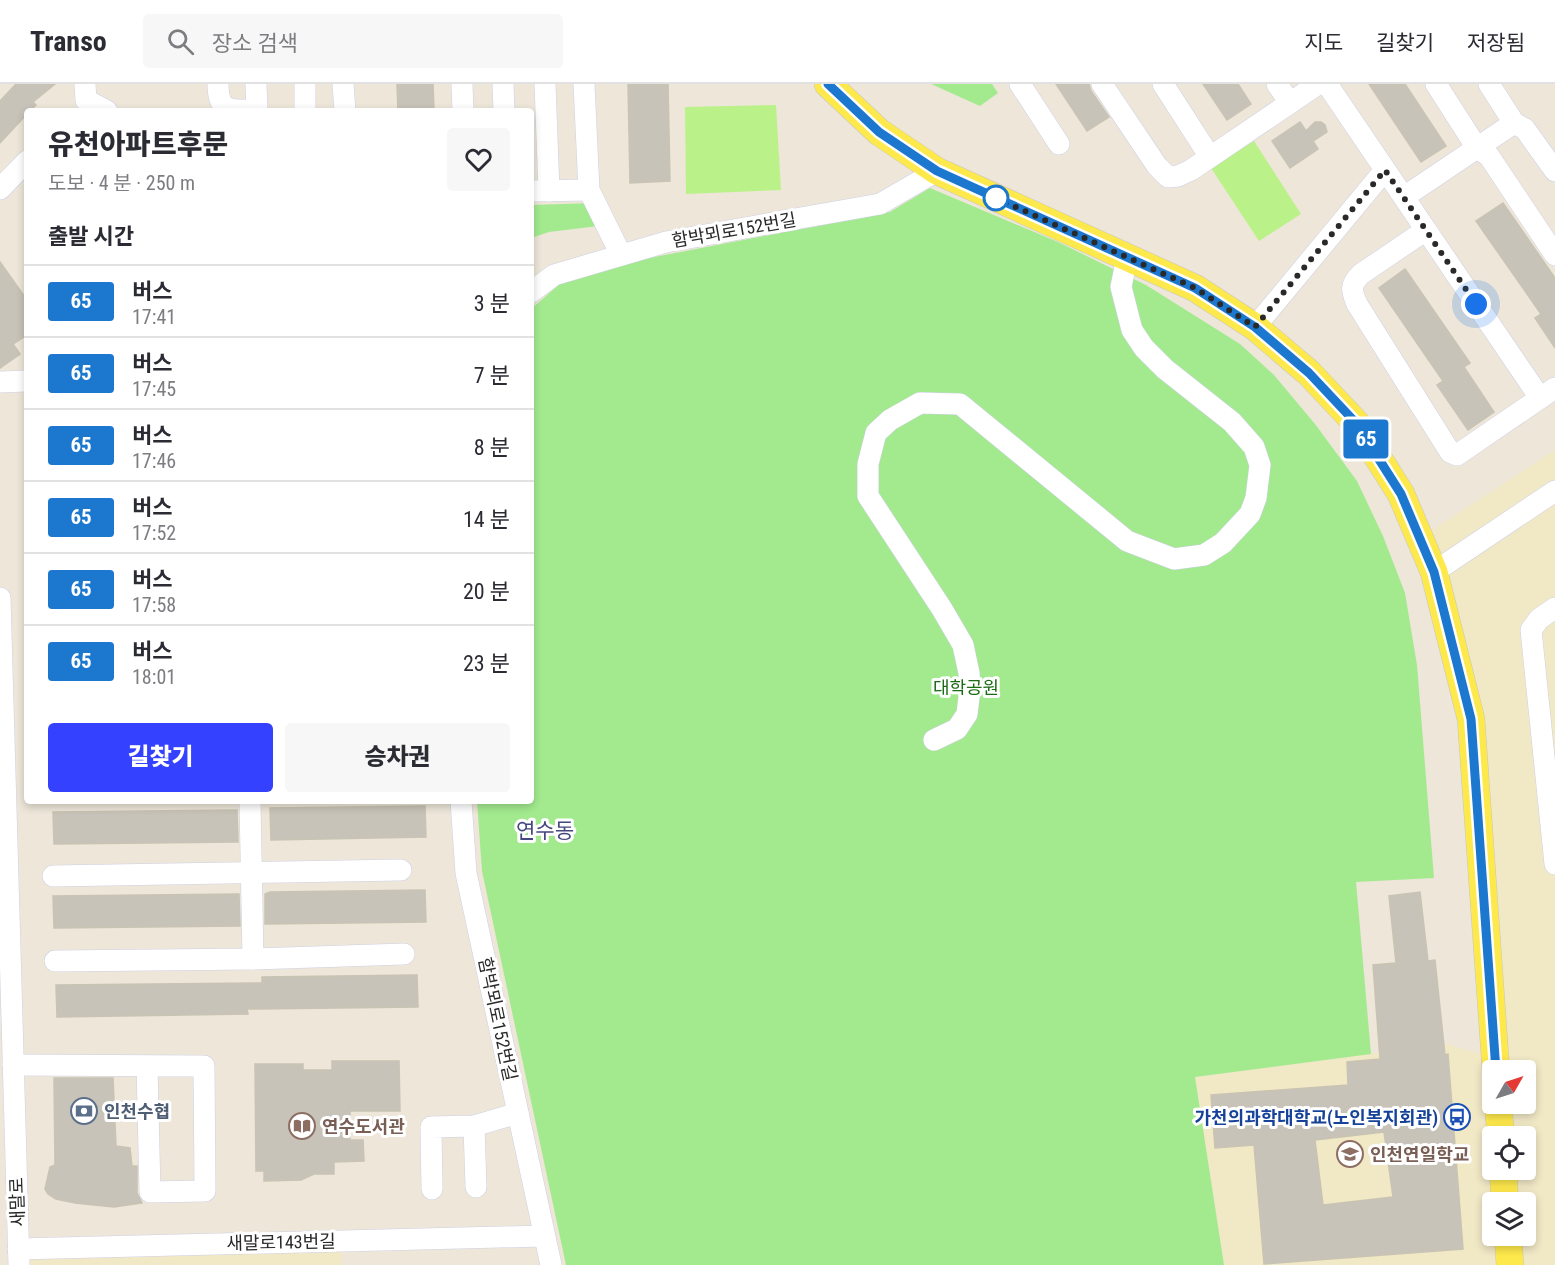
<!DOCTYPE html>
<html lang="ko">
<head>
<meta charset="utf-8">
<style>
	:root { --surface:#fff; --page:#f7f7f7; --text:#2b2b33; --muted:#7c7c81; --line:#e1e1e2; --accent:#3442ff }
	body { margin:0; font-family:"Roboto Condensed","Noto Sans KR",sans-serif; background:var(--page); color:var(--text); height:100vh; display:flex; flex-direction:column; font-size:22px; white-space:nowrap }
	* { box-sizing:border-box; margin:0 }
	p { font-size:20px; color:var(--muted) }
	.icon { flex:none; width:33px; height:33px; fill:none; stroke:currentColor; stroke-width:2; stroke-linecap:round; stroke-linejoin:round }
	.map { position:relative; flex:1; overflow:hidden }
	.sheet { position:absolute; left:24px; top:24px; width:510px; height:696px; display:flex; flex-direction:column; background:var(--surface); border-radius:6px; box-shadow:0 3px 9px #0003 }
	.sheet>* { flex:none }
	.badge { padding:0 12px; border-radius:4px; font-size:21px; line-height:39px }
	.needle { width:39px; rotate:51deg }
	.controls { position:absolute; left:1482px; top:976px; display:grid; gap:12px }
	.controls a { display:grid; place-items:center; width:54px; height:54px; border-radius:6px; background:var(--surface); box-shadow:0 3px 9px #0003; font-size:30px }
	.you { position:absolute; width:30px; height:30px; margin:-15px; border:4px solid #fff; border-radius:50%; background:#1a73e8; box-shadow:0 0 0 9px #1a73e833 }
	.map>.badge { position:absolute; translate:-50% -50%; box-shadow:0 0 0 3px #fff }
	h2 { padding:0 24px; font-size:22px; line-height:54px }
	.round { display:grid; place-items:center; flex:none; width:63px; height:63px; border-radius:6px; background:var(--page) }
	.head { display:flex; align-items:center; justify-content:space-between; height:102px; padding:0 24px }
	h1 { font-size:28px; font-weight:800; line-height:45px }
	.cta { display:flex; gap:12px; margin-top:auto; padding:12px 24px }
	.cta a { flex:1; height:69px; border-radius:6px; background:var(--accent); color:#fff; font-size:24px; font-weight:800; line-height:69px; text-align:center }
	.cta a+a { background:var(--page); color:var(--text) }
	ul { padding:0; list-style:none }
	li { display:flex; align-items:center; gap:18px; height:72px; padding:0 24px; border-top:2px solid var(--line) }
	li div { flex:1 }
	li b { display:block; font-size:22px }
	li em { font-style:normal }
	li .badge { min-width:66px; font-weight:700; text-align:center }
	header { display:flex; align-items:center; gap:36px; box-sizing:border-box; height:84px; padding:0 30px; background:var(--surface); border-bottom:2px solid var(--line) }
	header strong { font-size:28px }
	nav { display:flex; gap:33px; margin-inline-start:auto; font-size:21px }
	.search { width:420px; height:54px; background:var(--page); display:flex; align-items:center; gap:15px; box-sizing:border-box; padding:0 21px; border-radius:6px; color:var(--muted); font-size:22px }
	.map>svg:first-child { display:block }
	.education { fill:#f1e8c6; fill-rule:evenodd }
	.green { fill:#a3ea8f }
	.pitch { fill:#baf289 }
	.building { fill:#c8c3b9; stroke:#c8c3b2; stroke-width:1.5; fill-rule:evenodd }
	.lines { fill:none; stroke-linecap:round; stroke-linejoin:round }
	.minor-casing { stroke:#ced0e4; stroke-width:22 }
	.major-casing { stroke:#c7c7c7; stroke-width:28 }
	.minor { stroke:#fff; stroke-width:21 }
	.major { stroke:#fee94c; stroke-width:27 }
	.line-casing { stroke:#fff; stroke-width:14 }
	.line { stroke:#1c78cf; stroke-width:9 }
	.walk { stroke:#292929; stroke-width:6; stroke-dasharray:0 10.8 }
	.stop-dot { fill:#fff; stroke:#1c78cf; stroke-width:3 }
	.labels { text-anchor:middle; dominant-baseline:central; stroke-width:6; stroke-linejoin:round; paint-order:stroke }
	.street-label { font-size:18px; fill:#292929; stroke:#fff }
	.park-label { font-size:18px; fill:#1b6c12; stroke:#fff }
	.service-label { font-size:18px; font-weight:bold; fill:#4e5e75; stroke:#fff; text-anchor:start }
	.transit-label { font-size:18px; font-weight:bold; fill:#164399; stroke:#fff; text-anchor:end }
	.education-label { font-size:18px; font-weight:bold; fill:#785e54; stroke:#fff; text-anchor:start }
	.quarter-label { font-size:21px; fill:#45487e; stroke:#fff }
</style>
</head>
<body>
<header>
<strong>Transo</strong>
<div class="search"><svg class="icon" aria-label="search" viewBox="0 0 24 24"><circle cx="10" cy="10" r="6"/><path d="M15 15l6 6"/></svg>장소 검색</div>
<nav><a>지도</a><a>길찾기</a><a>저장됨</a></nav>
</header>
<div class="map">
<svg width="1555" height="1181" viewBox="0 0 1555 1181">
	<rect width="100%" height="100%" fill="#ede6d9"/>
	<g class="education">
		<path d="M1555,366V1181H1224L1195,993L1447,960L1494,974L1471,635L1420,454ZM1492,987H1526V1020H1492ZM1492,1053H1526V1086H1492ZM1492,1119H1526V1152H1492Z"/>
		<path d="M342,1157V1181H19L18,1165Z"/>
	</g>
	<g class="green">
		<path d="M931,0H992L998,9L980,22Z"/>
		<path d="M930,104L1058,158L1146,201L1240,260L1274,291L1315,340L1357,397L1383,452L1405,509L1417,581L1434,794L1356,798L1371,970L1195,993L1224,1181H566L482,787L477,717H531V225L561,199L623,179L890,128Z"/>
		<path d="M595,119L606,141L549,148L531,154V121Z"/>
	</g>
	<g class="pitch">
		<path d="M776,21L781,106L686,110L685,23Z"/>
		<path d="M1254,57L1301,130L1259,157L1211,84Z"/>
	</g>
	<g class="building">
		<path d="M16,0H55L33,18L36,21L30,27H27V30L0,59V17Z"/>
		<path d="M397,0H433L434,27H398Z"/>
		<path d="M628,0H668L670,97L630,99Z"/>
		<path d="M1056,0H1089L1091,7L1109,33L1087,47Z"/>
		<path d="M1203,0H1238L1251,20L1227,36Z"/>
		<path d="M1369,0H1405L1446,62L1421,78Z"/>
		<path d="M1300,38L1306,47L1315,38H1321L1325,41L1327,48L1313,57L1318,65L1290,84L1272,57Z"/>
		<path d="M1503,119L1555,194V264L1535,234L1541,230L1476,137Z"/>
		<path d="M0,178L27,216V251L13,260L20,270L0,284Z"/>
		<path d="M1405,185L1470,279L1464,283L1494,328L1468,346L1437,301L1443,297L1379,204Z"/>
		<path d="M425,722L426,753L271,756L270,724Z"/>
		<path d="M237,726L238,758L54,760L53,728Z"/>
		<path d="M425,806L426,838L265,840V810L270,808Z"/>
		<path d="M1420,808L1428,877L1435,876L1445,971L1448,970L1463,1165L1264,1180L1254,1061L1215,1064L1211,1011L1348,1001L1347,978L1380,975L1373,881L1396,879L1389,812ZM1384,1048L1393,1113L1323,1121L1315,1056Z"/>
		<path d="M239,810L240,842L54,844L53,812Z"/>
		<path d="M417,891L418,923L247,925L248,930L57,933L56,901L262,899V893Z"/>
		<path d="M332,977H399L400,1027H350V1056H363L364,1077L334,1078V1090H314L301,1096L264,1097V1087H256L255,980H303V986H332Z"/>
		<path d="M54,994H113L116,1062L130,1064L132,1082H137V1109L142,1119L114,1123L75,1119L56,1115L48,1110L45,1105L50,1083L55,1081Z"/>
	</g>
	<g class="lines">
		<defs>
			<g id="minor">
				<path d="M85,0L86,16L107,27"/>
				<path d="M218,0C218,30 232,26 256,26"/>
				<path d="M256,0L257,27"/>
				<path d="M305,0V27"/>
				<path d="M343,0L345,27"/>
				<path d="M462,0L463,27"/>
				<path d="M503,0L504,27"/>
				<path d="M545,0L549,107"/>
				<path d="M584,0L589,106L621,171"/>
				<path d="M1020,0L1059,60"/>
				<path d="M1102,0L1157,82L1168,93L1178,92L1191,86L1318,0"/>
				<path d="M1163,0L1210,73"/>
				<path d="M1277,0L1290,19"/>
				<path d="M1327,0L1540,314"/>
				<path d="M1436,0L1477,64L1489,72L1555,171"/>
				<path d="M1489,0L1514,39L1525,45L1555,87"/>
				<path d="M0,105L27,77"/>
				<path d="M531,107L589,106"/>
				<path d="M1404,113L1514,39"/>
				<path d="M1426,146L1361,190C1350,201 1351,206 1357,220L1450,368L1457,371L1555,304"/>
				<path d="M531,208L554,191L666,158L880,120L937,87"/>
				<path d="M1255,243L1385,86"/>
				<path d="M0,298L27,297"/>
				<path d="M1434,488L1555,407"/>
				<path d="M0,514L19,1181"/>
				<path d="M1555,524L1539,535L1531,546L1555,780"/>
				<path d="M934,656L957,645L967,630L970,605L969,589L963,561L942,525L868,412V380L876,349L890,336L920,319L960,320L1127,457L1174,475L1204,471L1223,459L1250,430L1256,414L1260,381L1254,363L1232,338L1165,285L1144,264L1132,246L1121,203L1127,173"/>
				<path d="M250,717L253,875"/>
				<path d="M461,717L466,789L551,1181"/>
				<path d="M53,792L401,786"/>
				<path d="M55,877L253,875L404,870"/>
				<path d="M13,981L204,982L205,1107L150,1108L147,982"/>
				<path d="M474,1042L476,1103"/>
				<path d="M432,1105L431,1043L474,1042L518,1029"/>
				<path d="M18,1165L544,1152"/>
			</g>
			<g id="major">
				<path d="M828,0L879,48L937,87L1195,204L1255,243L1309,289L1356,339L1401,410L1434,488L1471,635L1496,987"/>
				<path d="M1498,1020L1501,1053"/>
				<path d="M1503,1086L1505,1119"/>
				<path d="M1508,1152L1510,1181"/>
			</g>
		</defs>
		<use href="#minor" class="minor-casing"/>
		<use href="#major" class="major-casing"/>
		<use href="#minor" class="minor"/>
		<use href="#major" class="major"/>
	</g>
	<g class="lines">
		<defs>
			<path id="line" d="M828,0L879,48L937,87L1195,204L1255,243L1309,289L1356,339L1401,410L1434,488L1471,635L1496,987"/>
		</defs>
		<use href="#line" class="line-casing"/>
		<use href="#line" class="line"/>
		<path class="walk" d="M996,114L1195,204L1255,243L1385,86L1476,220"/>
	</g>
	<defs>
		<symbol id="bank-ring" viewBox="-11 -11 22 22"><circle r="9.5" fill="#fff" stroke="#5c6f8a" stroke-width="1.5"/><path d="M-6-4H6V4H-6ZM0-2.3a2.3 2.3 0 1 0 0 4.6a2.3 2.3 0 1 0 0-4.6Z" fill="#5c6f8a"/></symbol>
		<symbol id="bus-ring" viewBox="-11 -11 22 22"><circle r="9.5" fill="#fff" stroke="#1a4fb4" stroke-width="1.5"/><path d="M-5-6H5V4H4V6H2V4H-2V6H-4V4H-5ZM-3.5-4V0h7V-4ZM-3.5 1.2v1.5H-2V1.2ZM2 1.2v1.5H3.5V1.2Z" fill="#1a4fb4"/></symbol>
		<symbol id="library-ring" viewBox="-11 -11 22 22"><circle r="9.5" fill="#fff" stroke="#8d6e63" stroke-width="1.5"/><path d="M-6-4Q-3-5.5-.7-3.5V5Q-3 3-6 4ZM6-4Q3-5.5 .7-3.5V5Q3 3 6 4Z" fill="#8d6e63"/></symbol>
		<symbol id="school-ring" viewBox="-11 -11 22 22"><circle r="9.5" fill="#fff" stroke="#8d6e63" stroke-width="1.5"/><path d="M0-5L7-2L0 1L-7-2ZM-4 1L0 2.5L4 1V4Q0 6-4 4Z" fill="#8d6e63"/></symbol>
	</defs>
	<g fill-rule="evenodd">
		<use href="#bank-ring" x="69" y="1012" width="30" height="30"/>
		<use href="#bus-ring" x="1442" y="1018" width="30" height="30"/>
		<use href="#library-ring" x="287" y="1027" width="30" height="30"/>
		<use href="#school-ring" x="1335" y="1055" width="30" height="30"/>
	</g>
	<circle class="stop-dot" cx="996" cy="114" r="12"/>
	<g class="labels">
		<g class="street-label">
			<text transform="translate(734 146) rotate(-10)">함박뫼로152번길</text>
			<text transform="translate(498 935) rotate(78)">함박뫼로152번길</text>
			<text transform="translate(17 1118) rotate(-92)">새말로</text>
			<text transform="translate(281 1158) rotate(-1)">새말로143번길</text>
		</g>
		<g class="park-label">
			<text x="966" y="603">대학공원</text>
		</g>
		<g class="service-label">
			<text x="104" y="1027">인천수협</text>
		</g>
		<g class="transit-label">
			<text x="1438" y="1033">가천의과학대학교(노인복지회관)</text>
		</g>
		<g class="education-label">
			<text x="322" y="1042">연수도서관</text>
			<text x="1370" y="1070">인천연일학교</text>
		</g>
		<g class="quarter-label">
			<text x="545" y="747">연수동</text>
		</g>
	</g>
</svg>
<div class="controls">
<a><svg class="needle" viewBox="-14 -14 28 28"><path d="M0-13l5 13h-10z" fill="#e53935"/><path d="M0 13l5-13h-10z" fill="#7c7c81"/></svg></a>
<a><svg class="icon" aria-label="locate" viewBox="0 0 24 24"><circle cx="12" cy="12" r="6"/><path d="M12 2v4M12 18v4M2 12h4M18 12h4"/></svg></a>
<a><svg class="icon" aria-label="layers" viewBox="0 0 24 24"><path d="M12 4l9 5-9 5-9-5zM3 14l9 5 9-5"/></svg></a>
</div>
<div class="you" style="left:1476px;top:220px"></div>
<b class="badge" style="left:1366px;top:355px;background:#1c78cf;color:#fff">65</b>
<section class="sheet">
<div class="head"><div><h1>유천아파트후문</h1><p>도보 · 4 분 · 250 m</p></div><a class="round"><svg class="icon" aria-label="heart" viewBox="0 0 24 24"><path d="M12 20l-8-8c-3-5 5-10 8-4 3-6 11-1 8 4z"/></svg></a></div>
<h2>출발 시간</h2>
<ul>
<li><span class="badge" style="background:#1c78cf;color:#fff">65</span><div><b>버스</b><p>17:41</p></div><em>3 분</em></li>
<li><span class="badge" style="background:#1c78cf;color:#fff">65</span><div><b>버스</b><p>17:45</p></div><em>7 분</em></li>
<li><span class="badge" style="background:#1c78cf;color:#fff">65</span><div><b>버스</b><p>17:46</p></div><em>8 분</em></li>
<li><span class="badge" style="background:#1c78cf;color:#fff">65</span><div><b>버스</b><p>17:52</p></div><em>14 분</em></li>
<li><span class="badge" style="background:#1c78cf;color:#fff">65</span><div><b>버스</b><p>17:58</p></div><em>20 분</em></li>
<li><span class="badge" style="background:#1c78cf;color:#fff">65</span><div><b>버스</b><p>18:01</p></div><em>23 분</em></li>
</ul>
<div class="cta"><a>길찾기</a><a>승차권</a></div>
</section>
</div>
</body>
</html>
